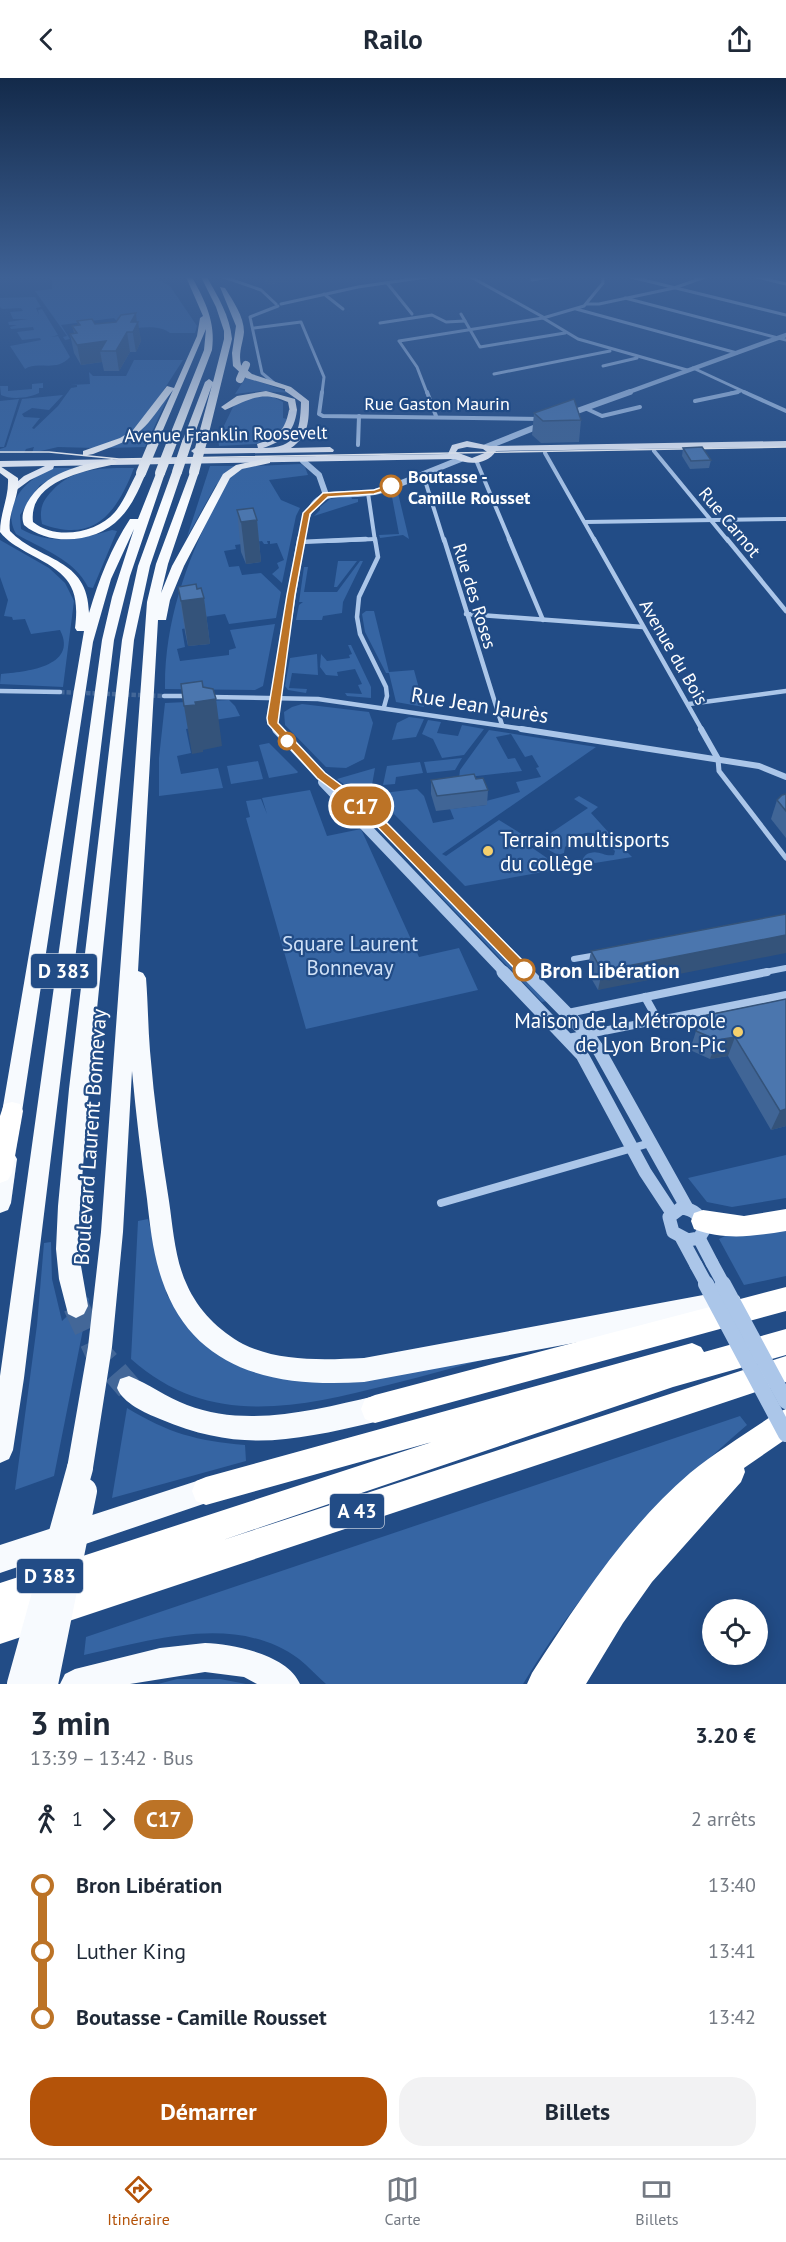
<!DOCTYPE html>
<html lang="fr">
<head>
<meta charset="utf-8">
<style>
	:root { --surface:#fff; --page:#f2f2f3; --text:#1f2937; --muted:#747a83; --line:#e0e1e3; --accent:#b45309 }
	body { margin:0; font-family:"PT Sans",sans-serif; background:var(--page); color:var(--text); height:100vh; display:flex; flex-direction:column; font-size:22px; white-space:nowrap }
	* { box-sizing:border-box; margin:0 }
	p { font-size:20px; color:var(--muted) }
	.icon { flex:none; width:33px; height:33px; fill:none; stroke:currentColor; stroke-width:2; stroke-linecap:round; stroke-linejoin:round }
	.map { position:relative; height:1606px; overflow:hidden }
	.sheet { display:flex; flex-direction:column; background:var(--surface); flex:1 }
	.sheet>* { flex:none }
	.badge { padding:0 12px; border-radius:20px; font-size:21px; line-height:39px }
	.fabs { position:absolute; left:702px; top:1521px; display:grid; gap:12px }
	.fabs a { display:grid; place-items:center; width:66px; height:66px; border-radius:50%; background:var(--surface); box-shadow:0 3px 15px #0003; font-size:30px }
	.map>.badge { position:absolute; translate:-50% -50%; box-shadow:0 0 0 3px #fff }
	.legs { display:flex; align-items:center; gap:9px; height:66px; padding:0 30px; font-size:20px }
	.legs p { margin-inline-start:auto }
	.summary { display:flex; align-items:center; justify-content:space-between; height:102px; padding:0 30px }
	h1 { font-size:33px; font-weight:700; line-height:45px }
	.button { display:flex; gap:12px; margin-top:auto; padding:12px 30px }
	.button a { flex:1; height:69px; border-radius:24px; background:var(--accent); color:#fff; font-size:24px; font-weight:700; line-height:69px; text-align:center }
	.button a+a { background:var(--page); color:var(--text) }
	ul { padding:0 30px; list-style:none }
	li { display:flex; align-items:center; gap:21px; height:66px; font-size:22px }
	li i { display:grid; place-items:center; width:9px; height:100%; margin:0 8px; background:currentColor }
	li i::after { content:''; width:15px; height:15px; margin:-8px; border:4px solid; border-radius:50%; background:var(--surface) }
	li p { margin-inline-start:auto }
	li:first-child i { background:linear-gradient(#0000 50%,currentColor 0) }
	li:last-child i { background:linear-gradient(currentColor 50%,#0000 0) }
	header { display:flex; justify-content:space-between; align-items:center; height:78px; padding:0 30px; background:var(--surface); font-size:27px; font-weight:700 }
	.dock { display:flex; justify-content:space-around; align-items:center; height:84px; border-top:2px solid var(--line); background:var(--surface); font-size:16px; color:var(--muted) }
	.dock a { display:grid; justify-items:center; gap:3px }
	.dock .selected { color:var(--accent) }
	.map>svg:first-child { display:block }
	.green { fill:#3665a3 }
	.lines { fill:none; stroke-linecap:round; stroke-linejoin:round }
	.minor-tunnel { stroke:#436798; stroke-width:4.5; stroke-dasharray:4.5 2; stroke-linecap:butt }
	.trunk-tunnel { stroke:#436798; stroke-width:26; stroke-dasharray:26 13; stroke-linecap:butt }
	.pedestrian { stroke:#abc6e9; stroke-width:5 }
	.minor-far4 { stroke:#abc6e9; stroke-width:3 }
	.minor-far3 { stroke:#abc6e9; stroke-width:4 }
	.minor-far2 { stroke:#abc6e9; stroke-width:4.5 }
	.minor-far1 { stroke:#abc6e9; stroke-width:6 }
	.minor { stroke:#abc6e9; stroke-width:8 }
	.tertiary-far4 { stroke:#abc6e9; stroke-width:4.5 }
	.tertiary-far3 { stroke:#abc6e9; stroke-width:6 }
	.tertiary-far2 { stroke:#abc6e9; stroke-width:8 }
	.tertiary-far1 { stroke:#abc6e9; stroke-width:10 }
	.tertiary { stroke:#abc6e9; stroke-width:13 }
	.primary { fill:#eff4fe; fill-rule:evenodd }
	.trunk { fill:#f7fafe; fill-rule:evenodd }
	.motorway { fill:#fff; fill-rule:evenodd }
	.tram { stroke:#fff; stroke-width:1.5 }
	.tertiary-bridge-far1 { stroke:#abc6e9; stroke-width:13 }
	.tertiary-bridge { stroke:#abc6e9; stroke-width:16 }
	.trunk-bridge-far2 { stroke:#f7fafe; stroke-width:8 }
	.trunk-bridge-far1 { stroke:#f7fafe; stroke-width:10 }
	.trunk-bridge { stroke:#f7fafe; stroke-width:26 }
	.wall { fill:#406596 }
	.shaded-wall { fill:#34537a }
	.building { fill:#4b76ae; stroke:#34537a; stroke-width:1.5 }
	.line-1 { fill:#bc7326; stroke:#fff; stroke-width:1.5 }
	.stop-1-dot { fill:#fff; stroke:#bc7326; stroke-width:3 }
	.poi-dot { fill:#f5d06d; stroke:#224c86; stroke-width:2 }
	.labels { text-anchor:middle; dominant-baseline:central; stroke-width:4.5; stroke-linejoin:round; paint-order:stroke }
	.far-street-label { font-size:18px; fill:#fff; stroke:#224c86 }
	.far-stop-label { font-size:18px; font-weight:bold; fill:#fff; stroke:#224c86; text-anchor:start }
	.shield { fill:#224c86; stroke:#bdc9db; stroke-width:1.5 }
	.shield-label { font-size:20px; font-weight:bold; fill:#fff }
	.street-label { font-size:21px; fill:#fff; stroke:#224c86 }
	.poi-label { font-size:21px; fill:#fff; stroke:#224c86; text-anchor:start }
	.park-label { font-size:21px; fill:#d0e1f7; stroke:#224c86 }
	.stop-label { font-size:21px; font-weight:bold; fill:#fff; stroke:#224c86; text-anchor:start }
</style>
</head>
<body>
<header><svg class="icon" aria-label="back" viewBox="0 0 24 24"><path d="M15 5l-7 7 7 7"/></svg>Railo<svg class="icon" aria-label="share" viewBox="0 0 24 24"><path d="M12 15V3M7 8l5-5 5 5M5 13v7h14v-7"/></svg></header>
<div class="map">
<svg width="786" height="1606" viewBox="0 0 786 1606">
	<rect width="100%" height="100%" fill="#224c86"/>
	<g class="green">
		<path d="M52,199H153L170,208L197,248L195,255H170C159,246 137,250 124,252L114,240L61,247L70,261L65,262L63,259L67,258L35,213L52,211Z"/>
		<path d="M35,219L41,229L36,230L39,237L38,232L42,231L58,257L51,259L58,258L70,279C56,295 37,282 25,291L10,268L41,262L40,260L22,262L17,254L34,252L33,249L11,251L10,249L17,247H9L8,244L28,241H13L10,234L23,233L21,230L2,231L0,229V220Z"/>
		<path d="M134,282H183L141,347L127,358L94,370L58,369L32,375L34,369L26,371L24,375H0V371L6,369L22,321L63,317L49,332L32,330L22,336L24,339L40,340L32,350L34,351L58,328L71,310L77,309V307H70L90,306L89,294L93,298H126Z"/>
		<path d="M246,299L291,315L261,313L235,316Z"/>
		<path d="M43,305V310H39V315C30,320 11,322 1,317L0,308H8V313L32,311V306Z"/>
		<path d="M260,318L273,319L283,324V340L287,341L282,355L256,366L219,368L218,360L234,327L238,324Z"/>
		<path d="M168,319L145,369L105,370L136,357Z"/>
		<path d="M19,321L4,369H0V323Z"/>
		<path d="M301,386L305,389L308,397L269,402L281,422L300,430L296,438L282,505L272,496L279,490L277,485L284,482L277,465L270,466V463H267L268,466H264L262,463L235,467L236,471L224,473L229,489L239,488L242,497L261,495L281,514L276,540L229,546L225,536L190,541L192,549L182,551L185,569L177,571L180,583L229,577V572L236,570L230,552L275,546L263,608L255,612L165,611C164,533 195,461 233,394L251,388Z"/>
		<path d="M210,388H239L216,407L187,459Z"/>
		<path d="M53,390H73L40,407L20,437L21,451C50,468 82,461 112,452L117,453L93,510L88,509C74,481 42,471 16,456C0,427 27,400 53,390Z"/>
		<path d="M134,390C117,434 95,466 42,446C39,432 42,423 52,413C73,389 104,390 134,390Z"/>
		<path d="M397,411L409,461L403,457L380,460L379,457L399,456L392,419L384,416Z"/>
		<path d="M351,418L352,421H358V424L314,438L320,432V429L330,421Z"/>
		<path d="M0,462L49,490L65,505L74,523L63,609L0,606L1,596C24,594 79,589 60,552L31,556L25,541L13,542L12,539L4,538L8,522L0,499Z"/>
		<path d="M338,483H357L337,509H334Z"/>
		<path d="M360,483H363L343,524L342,535L323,538L322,542H296L299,527L303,524H299L304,489H308L304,514H337Z"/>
		<path d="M366,533H374L389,594L414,592L424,629L396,624L389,595H386L365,554L362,536Z"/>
		<path d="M348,567H351L371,609V620L347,618L345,615L362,616L358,607L362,606L355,591L337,594L338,598L326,597L320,589L321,576L327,583L350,580L349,577L352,576Z"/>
		<path d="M317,576L318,597L292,595L289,610L307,611L306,615L288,612L285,608L290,580Z"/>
		<path d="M229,622L235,628L240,638L208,643L209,647L186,651L191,675L177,678L181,696L218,690L223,710L159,718V680L165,625Z"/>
		<path d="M302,626L369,634L373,645L364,681L346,690L326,689L285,647L284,634L292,629Z"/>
		<path d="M409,639L424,641L416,659L392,662L397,645Z"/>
		<path d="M428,642L441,644L437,655L458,658L462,647L484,651L464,677L442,680L433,661L422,656Z"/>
		<path d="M489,652L596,669L442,776L446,778L499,742L536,765L588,730L574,721L579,718L598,729L591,735L610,756C600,760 594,753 586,755C579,756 571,765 565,769L564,775L558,777L536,765L531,769L547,780L549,793L465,808L392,734L383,715L417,711L424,718L433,745L454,741L450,731L486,727V723L520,714L516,704L541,699L536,690L539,689L532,677L525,679L511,656L496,659L508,681L515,680L522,693L459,700L460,692Z"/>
		<path d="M269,665L298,694L297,695L269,700L259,667Z"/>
		<path d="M462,680L455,692L427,695L424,684Z"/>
		<path d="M258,683L263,701L231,706L227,688Z"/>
		<path d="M420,684L423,695L396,699L395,706L383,707L387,688Z"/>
		<path d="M375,690L372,707C353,718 353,713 337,701Z"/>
		<path d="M310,712L327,758L361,751L419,879L459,870L478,912L306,951L246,740L250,739L246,723L261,721L267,736L262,720Z"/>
		<path d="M615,762L632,779L564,790V783L580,784C584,781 584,776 590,775C599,772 605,779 614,777L615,773L607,765Z"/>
		<path d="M430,800L547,923L542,924L425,802Z"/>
		<path d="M786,1077V1120L732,1129L707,1124L688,1100Z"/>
		<path d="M148,1141L167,1217L180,1237L241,1288L530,1269C483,1282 435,1295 388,1307C297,1330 208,1350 131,1281L138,1143Z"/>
		<path d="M786,1152V1198L744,1207L719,1161L727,1157Z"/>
		<path d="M51,1164L52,1201L62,1243L87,1219L89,1221L54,1398L15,1412L37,1247L44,1165Z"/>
		<path d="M127,1330C168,1355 197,1363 245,1367L246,1383L112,1420Z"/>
		<path d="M740,1338L747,1347C659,1422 583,1507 523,1606H326C317,1598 308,1588 299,1581C236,1535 153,1562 84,1577L86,1559Z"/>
		<path d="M177,1601H220L246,1606H158Z"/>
	</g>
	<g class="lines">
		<path class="minor-tunnel" d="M60,614L164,618"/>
		<path class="trunk-tunnel" d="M76,1228L97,1273L129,1310"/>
		<path class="pedestrian" d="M718,681L719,693L786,780"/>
		<g class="minor-far4">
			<path d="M224,199L261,212L276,226"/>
			<path d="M471,199L543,239"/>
			<path d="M603,199V205L584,228L543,240L578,261L687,292"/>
			<path d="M631,199L786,237"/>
			<path d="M757,199L786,206"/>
			<path d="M532,202L548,199"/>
			<path d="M387,205L412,236"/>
			<path d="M324,216L343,231"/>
			<path d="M625,220L786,262"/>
			<path d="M281,226L358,209L426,199"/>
			<path d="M587,226H599L674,210L705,199"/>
			<path d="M576,231L737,275"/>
			<path d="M461,236L480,269L565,255"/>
			<path d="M380,245L432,237L446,244L465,243"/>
			<path d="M254,250L301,244L324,299L322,315"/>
			<path d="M603,288L637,280"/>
			<path d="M693,290L747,315"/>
			<path d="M494,296L610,273"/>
			<path d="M274,305L262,295L250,239L278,228"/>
			<path d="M427,315L417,289L399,263L543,240"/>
			<path d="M731,315L741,313"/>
		</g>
		<g class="minor-far3">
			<path d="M322,314L319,336L323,338L541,341"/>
			<path d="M427,314L436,338"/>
			<path d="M744,314L786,333"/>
			<path d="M695,323L738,314"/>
			<path d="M585,330L602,338L640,329"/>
			<path d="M358,367L359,338"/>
			<path d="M654,373L728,463"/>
			<path d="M545,375L595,463"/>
			<path d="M476,382L510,463"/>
			<path d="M423,396L444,463"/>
			<path d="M368,415L375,463"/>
			<path d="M585,444L786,441"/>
			<path d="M328,463L375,461"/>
		</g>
		<g class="minor-far2">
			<path d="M375,461L378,479L359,519L357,539L360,556L386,609L387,618L384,629"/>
			<path d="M444,461L502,647"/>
			<path d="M509,461L543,542"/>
			<path d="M594,461L702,652"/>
			<path d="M727,461L786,533"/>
			<path d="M300,464L366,461"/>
			<path d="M466,536L643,549"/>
			<path d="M0,613L60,614"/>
			<path d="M164,618H190"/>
			<path d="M210,619L318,621L531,652"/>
			<path d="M689,626L786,613"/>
		</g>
		<g class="minor-far1">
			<path d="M521,651L759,688L786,699"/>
			<path d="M701,651L718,681"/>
			<path d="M574,881L597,877"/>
			<path d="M760,895L786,890"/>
		</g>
		<g class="minor">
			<path d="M645,919L659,944"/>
			<path d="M568,935L767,894"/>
			<path d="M568,960L786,917"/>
			<path d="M441,1125L650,1065"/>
		</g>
		<path class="tertiary-far4" d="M626,315L786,257"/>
		<g class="tertiary-far3">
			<path d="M566,337L630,314"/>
			<path d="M486,369L546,345"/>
			<path d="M303,383L319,397L326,417"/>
			<path d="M301,463C312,395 339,426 383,412C409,403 435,391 461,381"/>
		</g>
		<path class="tertiary-far2" d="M279,652L273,646L272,640L301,461"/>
		<g class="tertiary-far1">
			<path d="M277,651L321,698L369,733L528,895"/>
			<path d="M323,704L505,895"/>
		</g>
		<g class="tertiary">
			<path d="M503,894L582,977L645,1094L672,1135"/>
			<path d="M526,894L588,957L600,974L687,1130"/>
			<path d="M681,1130C694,1131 702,1138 704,1152L699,1160L688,1162L673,1154L669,1139Z"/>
			<path d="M699,1160L712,1185"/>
			<path d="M682,1161L696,1187"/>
		</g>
		<g class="primary">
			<path d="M285,309H291L309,323C309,342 309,358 291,370L330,369L334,372L333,374L195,376L191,373L195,370H258L257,366C277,360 285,353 289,332L293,330L297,332C294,355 284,363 263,370C297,370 300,354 301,324L285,313Z"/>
			<path d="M467,363L490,368L786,363V369L496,373C487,387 469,387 455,381L54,388L53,391L30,402L15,413L10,410L24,398L45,388L0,389V383L448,376L452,367ZM467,369L483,371L487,374L472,380L456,374L458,371Z"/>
		</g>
		<g class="trunk">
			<path d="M186,199H192C205,223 216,244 212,272L177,364L172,367L167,364L204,272L206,251L157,366L149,364L173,312C149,343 145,358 106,371C98,374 91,378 83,377V373L120,360L133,352L167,308L174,310L197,258L200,240L203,238Z"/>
			<path d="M201,199H207C218,219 230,238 232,261L207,363L202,366L197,363L212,307L192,364L187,367L182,364L205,304L209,301L213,304L224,261V253L216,229Z"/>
			<path d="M220,209L225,210C233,223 244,238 244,254C243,265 238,275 241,287L252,296L291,309V313L246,300L233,288L232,275L236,248Z"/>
			<path d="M266,313L295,321L297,332L290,334L288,324C260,312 250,322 225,332L221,329L237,318Z"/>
			<path d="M267,380L270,381V385L242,391L230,400L184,488L170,522L166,542H158L138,893L143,895L146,900C148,924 148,949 150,973C154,1023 161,1073 169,1123C173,1150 175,1182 187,1207C198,1232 219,1253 243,1266C279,1284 324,1282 364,1280L714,1215L731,1214L739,1218L743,1226L739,1234L731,1238L714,1239L364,1304C277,1310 193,1294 162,1202C153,1176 150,1148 147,1121C141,1079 136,1036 132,993L123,1154L112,1269L93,1390L89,1399L80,1403L71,1399L67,1390L88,1269L101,1154L147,524L156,486L191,392L199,394L168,486L161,515L172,488L223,396L236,387Z"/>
			<path d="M112,381L117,384L115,386C87,393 28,402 33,444C55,462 96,456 115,434C125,422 130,407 138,393H144L146,395C139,411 132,428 120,440C97,465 50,469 24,447C21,439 23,433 27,425C45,394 79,387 112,381Z"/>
			<path d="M0,388L18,400C20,419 7,435 10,453C40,484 88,479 89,535C99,501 111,470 130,441H138L157,393L165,395L130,498L114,562L24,1300L13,1372L9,1381L0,1385V1298L102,562L112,519L134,451L111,501L93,564L20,1047L17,1053L10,1056L3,1053L0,1046L84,553H77L75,550C81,504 64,494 26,474C16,468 7,463 0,454C0,435 9,419 8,401L0,395Z"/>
			<path d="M177,391L182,394L150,488L134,562L89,1011L80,1128L78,1171L88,1228L84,1236L76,1240L68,1236L59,1201L56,1171L58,1128L69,1011L122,562L138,488L172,394Z"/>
			<path d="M6,1072L13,1074L17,1081L11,1125L8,1132L0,1135V1074Z"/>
			<path d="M129,1298C149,1306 166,1319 187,1327C247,1350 315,1332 375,1318L384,1322L388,1331L384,1340L375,1344C293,1363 240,1375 160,1341C145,1335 123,1325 117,1310L120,1301Z"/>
			<path d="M206,1400L215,1404L219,1413L215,1422L0,1495V1467Z"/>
			<path d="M205,1565C234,1566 288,1577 300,1606H257L244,1599L205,1594L130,1606H60L65,1596L75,1591L160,1570Z"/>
		</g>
		<g class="motorway">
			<path d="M12,1024L20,1026L23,1033L12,1095L8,1102L0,1105V1038L4,1026Z"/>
			<path d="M786,1131V1153C755,1158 725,1163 694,1151L691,1143L694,1135L703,1132L744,1138Z"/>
			<path d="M786,1209V1233L375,1345L365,1341L361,1331L365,1321L375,1317Z"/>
			<path d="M786,1251V1277L673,1309L223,1462L786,1278V1304L0,1566V1505L432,1364L206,1427L196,1423L192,1413L196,1403L206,1399L692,1265L701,1269L704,1274Z"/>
			<path d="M786,1331V1361L744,1390L745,1394L741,1404L652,1504L623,1545L586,1606H527L532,1595C578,1524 625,1451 690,1395C717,1373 747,1355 776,1335Z"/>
		</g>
		<path class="tram" d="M0,374H49L119,381L786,369"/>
		<g class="tertiary-bridge-far1">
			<path d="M712,1185L724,1207"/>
			<path d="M696,1187L707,1207"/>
		</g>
		<g class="tertiary-bridge">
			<path d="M706,1206L786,1356"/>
			<path d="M723,1206L786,1323"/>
		</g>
		<path class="trunk-bridge-far2" d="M240,301L246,287"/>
		<g class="trunk-bridge-far1">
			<path d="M177,394L187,364"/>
			<path d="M194,394L202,363"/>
			<path d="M141,395L154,364"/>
			<path d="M160,395L172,364"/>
		</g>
		<g class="trunk-bridge">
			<path d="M20,1606L80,1390"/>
			<path d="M45,1606L84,1413"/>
		</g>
	</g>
	<g class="wall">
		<path d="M262,199H289V204L267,206Z"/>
		<path d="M77,243L95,246L137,244L141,263L136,274H130L119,293H104L102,284L81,287L74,275L70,256L74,255L72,248L78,247Z"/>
		<path d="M534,335L581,342L579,364L541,365L532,357Z"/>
		<path d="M683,370L711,382L709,390L690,391L682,378Z"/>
		<path d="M237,432L257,442L261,484L246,486L241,474Z"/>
		<path d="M178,509L197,511L204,520L210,566L188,568L185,554Z"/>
		<path d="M476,701L488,712L487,727L436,733L431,716V702Z"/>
		<path d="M786,716V760L771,741L777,722Z"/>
		<path d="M786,836L598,912L587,893L591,873Z"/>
		<path d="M786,921V1048L771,1052L728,978L710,981L690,972L696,953Z"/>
	</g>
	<g class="shaded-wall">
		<path d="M266,199H289V204L267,206Z"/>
		<path d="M136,235L137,246L138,244L141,263L136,274L131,244Z"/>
		<path d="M127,254L130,274L119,293L116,273Z"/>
		<path d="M106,263L100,273L102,284L81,287L77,267Z"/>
		<path d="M257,442L261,484L246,486L241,444Z"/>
		<path d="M204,520L210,566L188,568L181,523Z"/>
		<path d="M216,621L222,668L203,672V674L192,676L184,628L195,624Z"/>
		<path d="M786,857V875L598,912L602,893Z"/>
		<path d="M735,959L728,978L710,981L717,962Z"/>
		<path d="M786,1031V1048L771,1052L780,1033Z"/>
	</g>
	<g class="building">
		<path d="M136,235L131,244H138L133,254H127L116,273H100L106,263L77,267L70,256L77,255L72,248L80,247L77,243L92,241L95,246L116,244L121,237Z"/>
		<path d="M574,321L581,342L543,343L534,335Z"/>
		<path d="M702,369L711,382L691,383L683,370Z"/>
		<path d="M253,430L257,442L241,444L237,432Z"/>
		<path d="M196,506L197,511L201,510L204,520L181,523L178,509Z"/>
		<path d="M202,603L203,609L213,611L216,621L195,624L196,627L184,628L181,606Z"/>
		<path d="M474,696L476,701L483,700L488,712L437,718L431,702Z"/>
		<path d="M786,716V733L777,722L782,717Z"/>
		<path d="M786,836V857L602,893L591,873Z"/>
		<path d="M786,921V1031L780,1033L735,959L717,962L696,953L703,938Z"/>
	</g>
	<linearGradient id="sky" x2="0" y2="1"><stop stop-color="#132a4a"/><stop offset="0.47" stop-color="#3e6195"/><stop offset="1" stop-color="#3e6195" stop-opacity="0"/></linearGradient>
	<rect width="786" height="424" fill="url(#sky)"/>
	<path class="line-1" d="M391,406L394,410L374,416L328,419L310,436L295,517L278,645L325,695L373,731L528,888L530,892L524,897L519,895L365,736L317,700L268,646L267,640L287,517L303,435L323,415L374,412Z"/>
	<g class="stop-1-dot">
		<circle cx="391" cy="408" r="10"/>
		<circle cx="287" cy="663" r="8"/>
		<circle cx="524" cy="892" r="10"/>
	</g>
	<g class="poi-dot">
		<circle cx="488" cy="773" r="6"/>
		<circle cx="738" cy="954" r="6"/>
	</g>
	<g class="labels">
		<g class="far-street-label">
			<text x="437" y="325">Rue Gaston Maurin</text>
			<text transform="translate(226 356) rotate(-1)">Avenue Franklin Roosevelt</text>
			<text transform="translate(730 444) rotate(50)">Rue Carnot</text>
			<text transform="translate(475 518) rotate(73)">Rue des Roses</text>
			<text transform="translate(674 574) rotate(60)">Avenue du Bois</text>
		</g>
		<g class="far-stop-label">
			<text x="408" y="398">Boutasse -<tspan x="408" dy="21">Camille Rousset</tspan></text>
		</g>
		<g class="shield">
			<rect x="31" y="876" width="66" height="34" rx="4.5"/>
			<rect x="330" y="1416" width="54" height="34" rx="4.5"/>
			<rect x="17" y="1481" width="66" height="34" rx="4.5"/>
		</g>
		<g class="shield-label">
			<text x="64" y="893">D 383</text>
			<text x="357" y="1433">A 43</text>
			<text x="50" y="1498">D 383</text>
		</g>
		<g class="street-label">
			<text transform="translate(480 627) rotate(9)">Rue Jean Jaurès</text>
			<text transform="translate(90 1059) rotate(-86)">Boulevard Laurent Bonnevay</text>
		</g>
		<g class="poi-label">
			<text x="500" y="761">Terrain multisports<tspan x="500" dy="24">du collège</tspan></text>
			<text x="726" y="942" text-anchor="end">Maison de la Métropole<tspan x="726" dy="24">de Lyon Bron-Pic</tspan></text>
		</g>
		<g class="park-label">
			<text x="350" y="865">Square Laurent<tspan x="350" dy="24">Bonnevay</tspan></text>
		</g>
		<g class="stop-label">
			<text x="540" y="892">Bron Libération</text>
		</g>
	</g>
</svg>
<div class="fabs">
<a><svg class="icon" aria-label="locate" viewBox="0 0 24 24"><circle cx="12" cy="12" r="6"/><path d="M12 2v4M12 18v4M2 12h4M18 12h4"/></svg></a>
</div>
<b class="badge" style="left:361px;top:728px;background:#bc7326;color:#fff">C17</b>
</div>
<section class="sheet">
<div class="summary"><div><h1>3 min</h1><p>13:39 – 13:42 · Bus</p></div><b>3.20 €</b></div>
<div class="legs"><svg class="icon" aria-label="walk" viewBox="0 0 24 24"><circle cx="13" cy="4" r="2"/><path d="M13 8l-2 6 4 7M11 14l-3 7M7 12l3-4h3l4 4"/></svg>1<svg class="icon" aria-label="forward" viewBox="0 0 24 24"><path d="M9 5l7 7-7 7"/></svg><b class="badge" style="background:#bc7326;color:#fff">C17</b><p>2 arrêts</p></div>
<ul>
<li><i style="color:#bc7326"></i><b>Bron Libération</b><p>13:40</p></li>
<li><i style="color:#bc7326"></i><span>Luther King</span><p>13:41</p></li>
<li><i style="color:#bc7326"></i><b>Boutasse - Camille Rousset</b><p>13:42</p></li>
</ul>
<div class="button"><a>Démarrer</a><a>Billets</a></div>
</section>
<nav class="dock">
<a class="selected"><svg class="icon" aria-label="directions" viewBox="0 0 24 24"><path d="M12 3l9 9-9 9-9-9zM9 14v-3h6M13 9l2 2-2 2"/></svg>Itinéraire</a>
<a><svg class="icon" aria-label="map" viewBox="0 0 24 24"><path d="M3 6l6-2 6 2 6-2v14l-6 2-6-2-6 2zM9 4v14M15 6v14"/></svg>Carte</a>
<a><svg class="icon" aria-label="tickets" viewBox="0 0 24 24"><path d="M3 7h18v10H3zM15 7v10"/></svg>Billets</a>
</nav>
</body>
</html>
